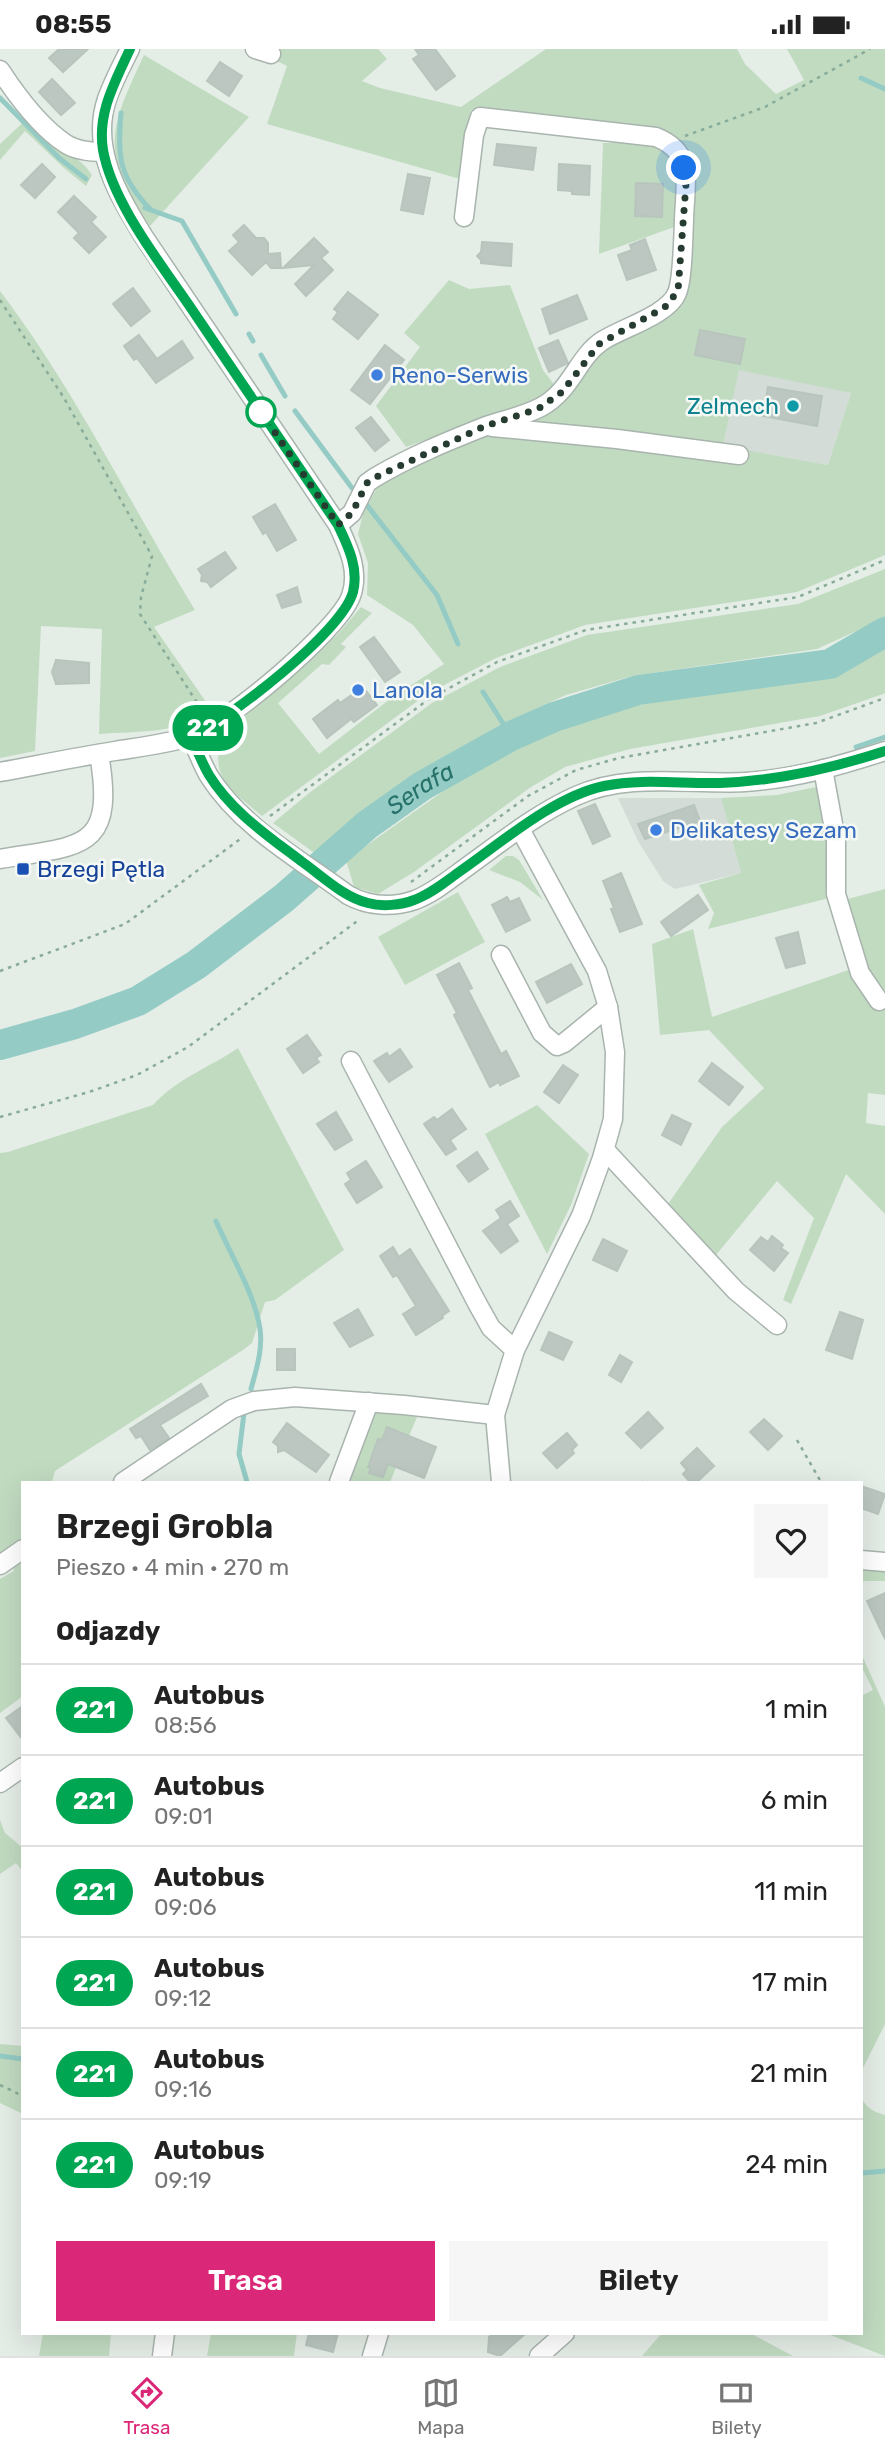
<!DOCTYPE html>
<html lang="pl">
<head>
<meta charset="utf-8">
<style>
	:root { --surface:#fff; --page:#f6f6f6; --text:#222; --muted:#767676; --line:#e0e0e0; --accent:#db2777 }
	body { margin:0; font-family:Rubik,sans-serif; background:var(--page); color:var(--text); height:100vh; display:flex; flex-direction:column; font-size:26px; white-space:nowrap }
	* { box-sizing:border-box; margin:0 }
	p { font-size:23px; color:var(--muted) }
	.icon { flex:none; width:38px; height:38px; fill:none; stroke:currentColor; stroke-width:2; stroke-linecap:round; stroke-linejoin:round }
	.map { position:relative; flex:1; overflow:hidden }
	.details { position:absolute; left:21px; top:1432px; width:842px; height:854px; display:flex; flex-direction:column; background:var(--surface); border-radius:0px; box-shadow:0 7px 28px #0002 }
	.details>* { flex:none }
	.badge { padding:0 14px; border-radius:23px; font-size:24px; line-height:46px }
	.you { position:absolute; width:35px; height:35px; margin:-18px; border:5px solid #fff; border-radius:50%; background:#1a73e8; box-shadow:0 0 0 10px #1a73e833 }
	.map>.badge { position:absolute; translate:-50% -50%; box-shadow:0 0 0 4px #fff }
	h2 { padding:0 35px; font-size:26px; line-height:63px }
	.round { display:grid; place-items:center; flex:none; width:74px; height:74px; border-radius:0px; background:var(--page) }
	.overview { display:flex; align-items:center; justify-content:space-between; height:119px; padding:0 35px }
	h1 { font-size:33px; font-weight:600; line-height:52px }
	.primary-button { display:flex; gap:14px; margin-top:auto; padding:14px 35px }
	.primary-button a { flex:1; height:80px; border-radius:0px; background:var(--accent); color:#fff; font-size:28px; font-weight:600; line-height:80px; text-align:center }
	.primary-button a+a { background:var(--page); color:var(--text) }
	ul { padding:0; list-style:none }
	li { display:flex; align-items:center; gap:21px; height:91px; padding:0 35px; border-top:2px solid var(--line) }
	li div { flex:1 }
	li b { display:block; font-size:26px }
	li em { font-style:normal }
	li .badge { min-width:77px; font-weight:700; text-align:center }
	.status { display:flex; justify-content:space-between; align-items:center; height:49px; padding:0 35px; background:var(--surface); direction:ltr }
	.status svg { height:19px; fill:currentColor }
	.tab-bar { display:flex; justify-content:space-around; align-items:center; height:98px; border-top:2px solid var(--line); background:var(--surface); font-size:19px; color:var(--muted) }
	.tab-bar a { display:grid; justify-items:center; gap:4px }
	.tab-bar .selected { color:var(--accent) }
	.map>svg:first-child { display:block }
	.built { fill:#d3dcd6 }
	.green { fill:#c1dbc1 }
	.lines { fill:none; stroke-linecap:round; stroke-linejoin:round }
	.stream { stroke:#94cbc5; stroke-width:5 }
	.river { stroke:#94cbc5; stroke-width:30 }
	.building { fill:#bbc7c0; stroke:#b8c5bd; stroke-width:2 }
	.minor-casing { stroke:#a8b4ad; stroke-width:21 }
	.path { stroke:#89ac98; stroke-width:2.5; stroke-dasharray:3.5 5; stroke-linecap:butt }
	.minor { stroke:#fff; stroke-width:18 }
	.line-casing { stroke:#fff; stroke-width:16 }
	.line { stroke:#00a651; stroke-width:10 }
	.walk { stroke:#263c31; stroke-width:7; stroke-dasharray:0 12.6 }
	.shop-dot { fill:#3f7fe0; stroke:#f5f9f6; stroke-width:2.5 }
	.culture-dot { fill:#0f9aa8; stroke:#f5f9f6; stroke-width:2.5 }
	.stop-dot { fill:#fff; stroke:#00a651; stroke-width:3.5 }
	.transit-dot { fill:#1a4fb4; stroke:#f5f9f6; stroke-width:2.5 }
	.labels { text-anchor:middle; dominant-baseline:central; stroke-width:5; stroke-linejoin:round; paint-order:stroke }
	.shop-label { font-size:23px; fill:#366cbe; stroke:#f5f9f6; text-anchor:start }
	.culture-label { font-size:23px; fill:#0d838f; stroke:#f5f9f6; text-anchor:end }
	.transit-label { font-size:23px; fill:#164399; stroke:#f5f9f6; text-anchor:start }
	.water-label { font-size:24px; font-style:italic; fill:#27726b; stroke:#f5f9f6 }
</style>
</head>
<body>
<div class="status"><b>08:55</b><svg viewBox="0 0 49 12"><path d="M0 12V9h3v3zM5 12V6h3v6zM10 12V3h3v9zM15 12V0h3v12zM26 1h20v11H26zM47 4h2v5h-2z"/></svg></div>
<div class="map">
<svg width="885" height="2307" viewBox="0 0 885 2307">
	<rect width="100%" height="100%" fill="#e5ede7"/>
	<g class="built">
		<path d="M739,320L851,344L828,416L723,397Z"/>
		<path d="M618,749H721L741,824L675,840L663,832L638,792Z"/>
	</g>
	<g class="green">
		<path d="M273,0H378L387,10L362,32L380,39L461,58L546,0H737L745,15L776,45L804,31L787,0H885V506L797,543L585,576L496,609L427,645L262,767C233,742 205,727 225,685L338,585L361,558L372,564L341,595L346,598L329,616L322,615L278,654L319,705L394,647L444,615L413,576L367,546L368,514L358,485L363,465L377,439L397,424L487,384L742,412L746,401L828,416L851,344L739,321L723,397L508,377L543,366L569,346L590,317L609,298L684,243L695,115C690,95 681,91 662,85L471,61L460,130L267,75L287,17L277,12L272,13Z"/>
		<path d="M144,6L249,68L150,177C101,101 107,85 144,6Z"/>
		<path d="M30,67L85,117L92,126L86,137L64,119L25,82L0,111V95Z"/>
		<path d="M603,94C618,94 638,91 653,95C689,105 679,148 677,177L599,205Z"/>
		<path d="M449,231L469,240L510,236L543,321L556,338L551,342L513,360L406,398L376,357L420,298L404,284Z"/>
		<path d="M0,242C76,342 130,455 195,561L154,578L213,663C179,685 137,682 99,685L102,580L41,577L35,702L0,709Z"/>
		<path d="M885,520V569L817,600L632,627L566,646L498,677L392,742L320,808L273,774L309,744L432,654L500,618L587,586L798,555Z"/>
		<path d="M885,599V644L883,645L820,667L630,700L565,718L531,738L414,823L378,845L354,838L346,811L486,712L572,675L652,646L844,623Z"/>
		<path d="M821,737L830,803L829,849L708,880L714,864L699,836L741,824L721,749L777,746Z"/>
		<path d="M506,807H513L519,811L543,851L520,833L489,821Z"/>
		<path d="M885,840V1046L868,1044L866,1074L885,1077V1165L846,1125L791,1255L783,1251L814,1169L777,1132L716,1206L668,1155L722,1078L764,1039L709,981L660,986L652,895L693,880L712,968L863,916L844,851Z"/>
		<path d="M458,843L485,893L405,936L378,888Z"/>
		<path d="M238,999L344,1201L275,1251L265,1253L252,1294L243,1301L55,1422L52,1433H23V1496L0,1511V1104L8,1103L153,1056C175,1031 210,1018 238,999Z"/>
		<path d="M537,1056L589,1105L571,1156L547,1205L485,1085Z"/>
		<path d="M374,1361L417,1368L390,1433H344Z"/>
		<path d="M23,1510V1647L0,1664V1530L14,1522L13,1518Z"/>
		<rect x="861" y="1519" width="24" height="13"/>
		<path d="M861,1604L885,1658V1975L861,2023V1647L873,1641L861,1617Z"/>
		<path d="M0,1771L5,1784L23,1799V1823L16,1814L0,1825Z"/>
		<path d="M0,1995L23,1997V2065L0,2054Z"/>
		<path d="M861,2048C866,2059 874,2063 885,2066V2307L825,2284H861Z"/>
		<path d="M43,2284H111L109,2307H39Z"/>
		<path d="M211,2284H297L294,2307H207Z"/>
		<path d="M662,2284H750L793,2307H642Z"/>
	</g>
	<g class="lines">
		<g class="stream">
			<path d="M861,29L885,40"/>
			<path d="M0,49L59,109L86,130"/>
			<path d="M121,64C117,107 119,128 150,160"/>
			<path d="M145,159L182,172L236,265"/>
			<path d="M249,285L253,292"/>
			<path d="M261,306L285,347"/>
			<path d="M295,362L352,439"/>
			<path d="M366,455L437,546L458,595"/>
			<path d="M483,643L511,687"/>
			<path d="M856,698L885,688"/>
			<path d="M216,1172C230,1205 255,1245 260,1280C263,1301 256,1321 251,1340"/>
			<path d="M244,1364L239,1405L247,1433"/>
			<path d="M0,2007L23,2010"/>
			<path d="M861,2124L885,2122"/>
		</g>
		<path class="river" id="s1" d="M0,996L75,975L138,952L196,916L284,849L367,776L422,737L511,687L554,668L638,641L830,615L885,583"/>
	</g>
	<g class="building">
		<path d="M59,0H88L63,23L49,9Z"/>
		<path d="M415,0H435L455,27L436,41L413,10L419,6Z"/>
		<path d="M220,13L242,27L229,47L207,32Z"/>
		<path d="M52,30L75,54L61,66L39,43Z"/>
		<path d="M497,95L536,99L533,121L494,116Z"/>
		<path d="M42,115L55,128L35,149L21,136Z"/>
		<path d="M559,115L590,117L589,146L572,145V142L558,141Z"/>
		<path d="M408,125L430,129L423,165L401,161Z"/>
		<path d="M636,134L663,135L662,168L635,167Z"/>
		<path d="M74,147L96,168L91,173L106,188L89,204L74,189L79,184L58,163Z"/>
		<path d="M244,176L256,189H264L268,194V205L280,204L281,219H271L266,213L252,226L229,202L239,193L233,186Z"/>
		<path d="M314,189L328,203L321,209L333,221L306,247L295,235L314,216L283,219Z"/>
		<path d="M645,190L656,221L627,231L618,206L632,201L630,196Z"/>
		<path d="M482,193L512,195L511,217L481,214V211L477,207L481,203Z"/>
		<path d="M133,239L150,262L131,277L113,255Z"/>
		<path d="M348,243L378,266L358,290L333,270L338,263L334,260Z"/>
		<path d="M577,246L587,270L550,285L542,260Z"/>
		<path d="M700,281L745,290L740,315L695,306Z"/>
		<path d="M139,286L157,310L182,292L193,309L156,334L137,309L134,311L124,297Z"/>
		<path d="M558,291L568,314L549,323L539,299Z"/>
		<path d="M385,296L404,311L370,355L351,341Z"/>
		<path d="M768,338L822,347L817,377L763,367Z"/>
		<path d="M371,368L389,391L375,402L356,379Z"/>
		<path d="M275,455L296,491L277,502L266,483L263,485L253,468Z"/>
		<path d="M225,503L236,519L211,538L207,533L201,532L202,526L198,520Z"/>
		<path d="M297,538L301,553L282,559L277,546Z"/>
		<path d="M374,588L400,623L385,633L360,598Z"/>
		<path d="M56,611L89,614V634L56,635L52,623Z"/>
		<path d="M363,638L377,656L354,673L351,670L327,689L313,670L338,651L340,654Z"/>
		<path d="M595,755L610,787L593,795L578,762Z"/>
		<path d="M694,756L700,772L645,790L638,775Z"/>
		<path d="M621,824L642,875L620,883L611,860L614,859L603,832Z"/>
		<path d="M698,846L708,861L671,887L661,873Z"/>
		<path d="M507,848L510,853L519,849L530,871L506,883L492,856Z"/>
		<path d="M798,883L805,914L786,919L776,889Z"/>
		<path d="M459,914L472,939L468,941L501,1005L506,1002L519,1027L500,1036L499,1033L490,1038L454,966L457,964L437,926Z"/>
		<path d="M571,915L582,935L547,954L536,933Z"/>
		<path d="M307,986L321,1006L316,1009L319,1013L303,1024L287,1000Z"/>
		<path d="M400,1000L412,1018L389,1033L374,1012L387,1004L389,1008Z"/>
		<path d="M712,1014L743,1038L729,1056L699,1032Z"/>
		<path d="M563,1016L578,1026L559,1054L544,1043Z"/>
		<path d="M452,1060L466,1080L450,1091L456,1100L446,1106L424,1075L434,1068L437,1071Z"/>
		<path d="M336,1063L352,1091L335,1101L317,1075Z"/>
		<path d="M672,1066L691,1075L681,1096L662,1086Z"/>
		<path d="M477,1103L488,1120L469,1133L457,1117Z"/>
		<path d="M366,1112L382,1138L357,1154L345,1135L351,1131L347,1124Z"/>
		<path d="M510,1152L519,1167L507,1175L518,1192L501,1204L483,1182L501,1169L496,1161Z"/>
		<path d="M772,1187L783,1196L781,1199L788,1204L774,1222L750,1201L761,1188L768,1193Z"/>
		<path d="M603,1190L627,1202L617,1222L593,1211Z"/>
		<path d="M393,1198L399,1208L410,1200L449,1262L442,1267L443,1269L416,1286L403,1265L416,1257L397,1226L393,1228L380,1207Z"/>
		<path d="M358,1260L373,1286L350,1298L334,1274Z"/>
		<path d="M840,1263L863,1271L852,1310L826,1301Z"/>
		<path d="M549,1283L572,1293L563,1311L541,1301Z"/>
		<rect x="277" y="1300" width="18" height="21"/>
		<path d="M620,1306L632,1313L621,1333L609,1326Z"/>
		<path d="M201,1335L208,1347L160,1376L169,1389L150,1401L141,1387L136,1389L130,1380Z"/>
		<path d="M648,1363L663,1379L641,1399L626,1384Z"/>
		<path d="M764,1370L782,1387L768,1401L750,1383Z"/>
		<path d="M287,1374L329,1406L316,1423L284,1401L278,1403V1397L273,1393Z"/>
		<path d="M387,1378L436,1398L424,1429L388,1415L383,1428L369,1424L371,1419L368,1418L378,1390L382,1391Z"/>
		<path d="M567,1384L577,1396L572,1401L574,1404L557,1419L543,1404Z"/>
		<path d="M697,1399L714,1417L697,1433H690L683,1425L687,1421L681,1414Z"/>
		<path d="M861,1437L885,1445L878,1465L861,1459Z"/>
		<path d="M885,1544V1590L867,1552Z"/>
		<path d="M23,1657V1691L6,1669Z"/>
		<path d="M309,2284H338L333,2303L306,2296Z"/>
		<path d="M494,2284H526L500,2307L488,2303L489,2288Z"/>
	</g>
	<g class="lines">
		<defs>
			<g id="minor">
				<path d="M255,0L271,5"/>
				<path d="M0,21C17,47 40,78 66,95C77,102 91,103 104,103"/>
				<path d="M492,378L617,390L739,406"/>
				<path d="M338,476L352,464L367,434L374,429C409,408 448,392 486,377C504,371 524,367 541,358C572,341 577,309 602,292C622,279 668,266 677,244C684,228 683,173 685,153C687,122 688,101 656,88L480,68L474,86L464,168"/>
				<path d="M191,688C197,701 202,715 209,727C241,778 301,811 348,846C368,857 392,859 415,851C433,844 449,831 464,820C500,794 536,765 576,747C628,723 690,736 745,733C793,730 839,717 885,702"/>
				<path d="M823,720L836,791V845L860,924L879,952"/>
				<path d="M0,723C38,716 77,708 115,702C140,698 165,695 189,688C224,678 339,581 351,547C360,522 348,498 338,476L144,188C119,147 90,100 107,50C113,33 122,16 130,0"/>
				<path d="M0,810C81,796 116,803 99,705"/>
				<path d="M501,906L542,984L557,997L564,994L608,958"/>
				<path d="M351,1012L477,1254L491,1279L515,1301"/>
				<path d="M605,1101L736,1242L777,1276"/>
				<path d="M123,1433L232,1360L254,1352L295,1348L404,1356L495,1366"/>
				<path d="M339,1433L369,1353"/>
				<path d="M501,1433L495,1366L515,1301L581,1167L602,1109L613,1070L615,1003L608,958L597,922L520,780"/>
				<path d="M861,1511L885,1513"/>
				<path d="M0,1516L23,1500"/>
				<path d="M0,1734L23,1718"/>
				<path d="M162,2307L165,2284"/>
				<path d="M372,2307L379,2284"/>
				<path d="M539,2307L565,2284"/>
			</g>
		</defs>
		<use href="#minor" class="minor-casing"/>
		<g class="path">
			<path d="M685,87L765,58L870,0"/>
			<path d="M0,251L64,349L152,507L141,548L140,565L203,663"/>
			<path d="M270,767L429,650L497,613L586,581L798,548L885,511"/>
			<path d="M411,833L528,747L576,721L619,709L816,674L885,649"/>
			<path d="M0,922L125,875L243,788"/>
			<path d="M0,1068L89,1043L137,1026L188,998L360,870"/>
			<path d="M797,1391L821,1433"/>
			<path d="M642,1433H643"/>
			<path d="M0,2036L23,2047"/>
		</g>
		<use href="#minor" class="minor"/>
	</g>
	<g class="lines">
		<defs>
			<path id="line" d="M130,0C115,33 97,64 103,101C113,157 166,221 197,268C244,337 291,407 338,476C348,497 359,519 353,543C342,583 229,670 191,688C197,701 202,714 209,726C231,762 268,787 301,812C321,826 343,848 368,854C382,858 401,856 414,851C431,845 445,833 459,823C501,794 553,748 604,737C642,729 681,735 720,734C777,732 830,720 885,702"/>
		</defs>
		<use href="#line" class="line-casing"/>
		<use href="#line" class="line"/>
		<path class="walk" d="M261,363L338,476L352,464L367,434L374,429L485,377L538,360L562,343L599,295L665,258L678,242L686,135L684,119"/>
	</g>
	<g class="shop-dot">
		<circle cx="377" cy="326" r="7"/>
		<circle cx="358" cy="641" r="7"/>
		<circle cx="656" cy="781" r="7"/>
	</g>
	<circle class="culture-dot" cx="793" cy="357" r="7"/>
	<circle class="stop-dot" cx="261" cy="363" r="14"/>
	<rect class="transit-dot" x="16" y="813" width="14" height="14" rx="3.5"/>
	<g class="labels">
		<g class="shop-label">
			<text x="391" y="326">Reno-Serwis</text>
			<text x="372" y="641">Lanola</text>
			<text x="670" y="781">Delikatesy Sezam</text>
		</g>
		<g class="culture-label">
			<text x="779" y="357">Zelmech</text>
		</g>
		<g class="transit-label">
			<text x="37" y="820">Brzegi Pętla</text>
		</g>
		<g class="water-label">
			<text stroke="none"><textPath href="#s1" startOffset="499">Serafa</textPath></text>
		</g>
	</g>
</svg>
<div class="you" style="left:684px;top:119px"></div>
<b class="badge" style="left:208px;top:679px;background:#00a651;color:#fff">221</b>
<section class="details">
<div class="overview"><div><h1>Brzegi Grobla</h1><p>Pieszo · 4 min · 270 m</p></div><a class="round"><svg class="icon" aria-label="heart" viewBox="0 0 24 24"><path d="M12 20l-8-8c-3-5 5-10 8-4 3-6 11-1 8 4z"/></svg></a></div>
<h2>Odjazdy</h2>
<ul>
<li><span class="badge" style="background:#00a651;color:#fff">221</span><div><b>Autobus</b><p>08:56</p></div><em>1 min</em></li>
<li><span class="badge" style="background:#00a651;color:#fff">221</span><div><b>Autobus</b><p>09:01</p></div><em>6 min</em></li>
<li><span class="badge" style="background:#00a651;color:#fff">221</span><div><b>Autobus</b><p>09:06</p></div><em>11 min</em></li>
<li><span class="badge" style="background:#00a651;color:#fff">221</span><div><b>Autobus</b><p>09:12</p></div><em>17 min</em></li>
<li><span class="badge" style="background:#00a651;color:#fff">221</span><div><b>Autobus</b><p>09:16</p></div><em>21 min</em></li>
<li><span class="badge" style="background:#00a651;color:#fff">221</span><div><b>Autobus</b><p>09:19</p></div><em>24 min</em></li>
</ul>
<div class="primary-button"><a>Trasa</a><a>Bilety</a></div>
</section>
</div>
<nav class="tab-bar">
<a class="selected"><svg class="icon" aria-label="directions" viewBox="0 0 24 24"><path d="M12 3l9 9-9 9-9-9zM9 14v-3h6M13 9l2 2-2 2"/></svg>Trasa</a>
<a><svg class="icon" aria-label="map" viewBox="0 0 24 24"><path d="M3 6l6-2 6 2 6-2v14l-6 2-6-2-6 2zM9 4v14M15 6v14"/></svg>Mapa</a>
<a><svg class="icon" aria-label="tickets" viewBox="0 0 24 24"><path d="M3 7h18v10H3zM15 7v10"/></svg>Bilety</a>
</nav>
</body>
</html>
